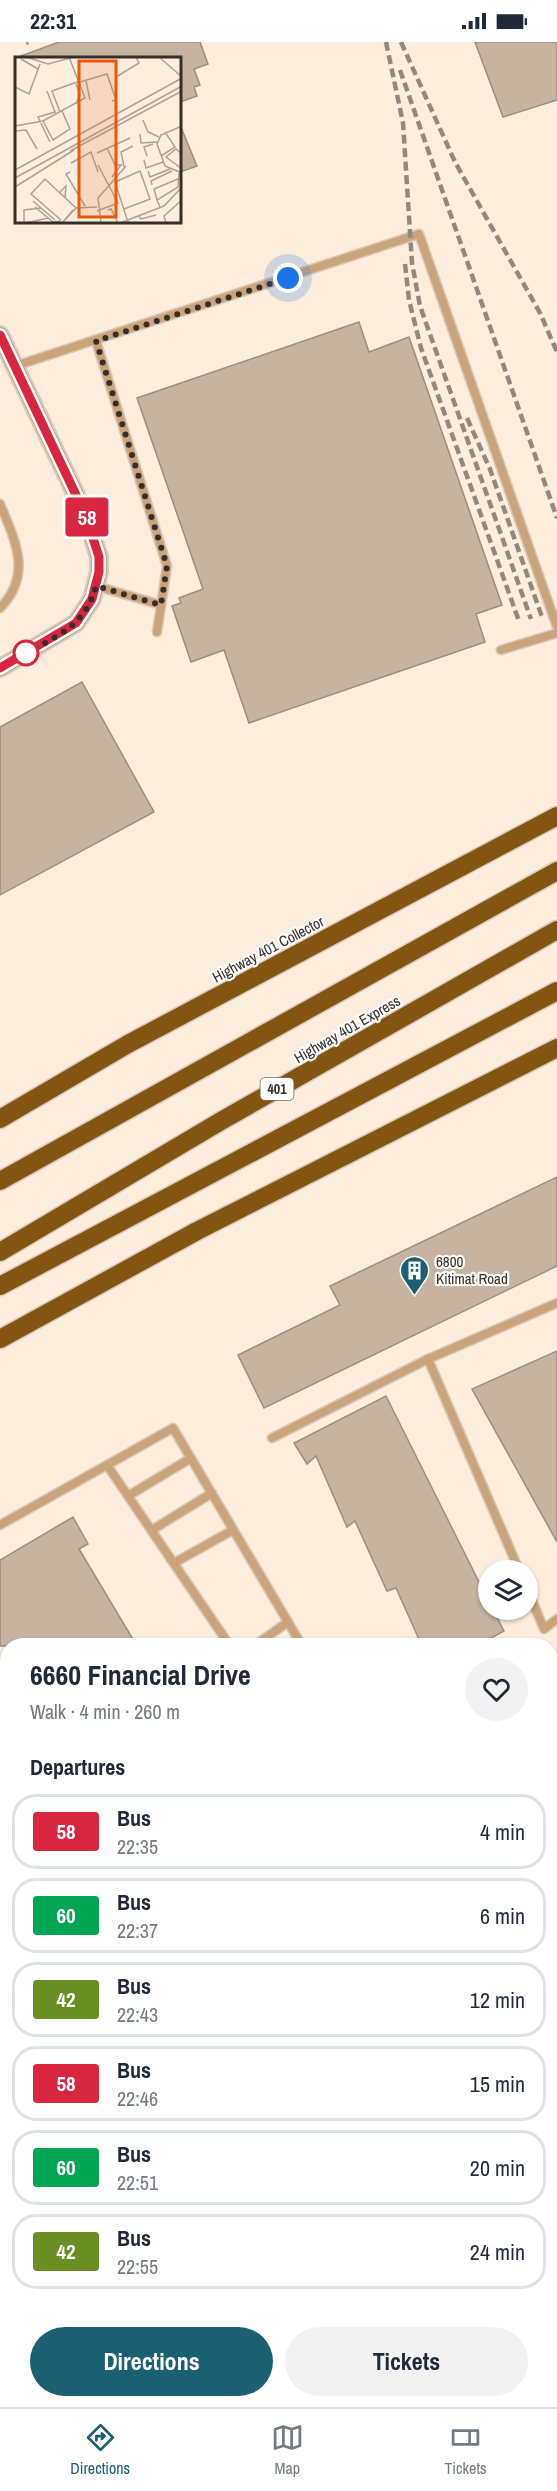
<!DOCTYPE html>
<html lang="en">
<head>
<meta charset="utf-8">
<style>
	:root { --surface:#fff; --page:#f2f2f3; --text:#1f2937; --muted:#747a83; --line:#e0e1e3; --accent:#1b6072 }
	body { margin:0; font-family:"Archivo Narrow",sans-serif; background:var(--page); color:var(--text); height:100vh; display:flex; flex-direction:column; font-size:22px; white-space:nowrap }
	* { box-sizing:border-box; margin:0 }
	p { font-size:20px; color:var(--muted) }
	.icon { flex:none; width:33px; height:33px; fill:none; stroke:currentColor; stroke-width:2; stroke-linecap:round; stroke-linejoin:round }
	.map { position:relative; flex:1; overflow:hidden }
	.side { position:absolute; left:0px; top:1596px; width:558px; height:770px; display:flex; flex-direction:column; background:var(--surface); border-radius:24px 24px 0 0; box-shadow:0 2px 4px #0004 }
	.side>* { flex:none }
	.badge { padding:0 12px; border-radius:4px; font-size:21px; line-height:39px }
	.controls { position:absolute; left:478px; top:1518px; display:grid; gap:12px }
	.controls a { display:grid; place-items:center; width:60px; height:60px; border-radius:50%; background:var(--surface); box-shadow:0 2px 4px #0004; font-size:30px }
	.you { position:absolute; width:30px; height:30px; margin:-15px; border:4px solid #fff; border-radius:50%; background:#1a73e8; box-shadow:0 0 0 9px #1a73e833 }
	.map>.badge { position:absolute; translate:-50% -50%; box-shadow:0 0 0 3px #fff }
	h2 { padding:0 30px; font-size:22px; line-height:54px }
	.round { display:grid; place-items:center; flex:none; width:63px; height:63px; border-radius:32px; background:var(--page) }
	.headline { display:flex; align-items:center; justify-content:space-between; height:102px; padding:0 30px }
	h1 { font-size:28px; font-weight:700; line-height:45px }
	.button { display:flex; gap:12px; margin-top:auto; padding:12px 30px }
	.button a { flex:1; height:69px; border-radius:36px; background:var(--accent); color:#fff; font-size:24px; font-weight:700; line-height:69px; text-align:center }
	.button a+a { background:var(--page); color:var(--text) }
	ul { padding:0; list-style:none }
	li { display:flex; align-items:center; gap:18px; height:75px; margin:0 12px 9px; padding:0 18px; border:3px solid var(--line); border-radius:24px }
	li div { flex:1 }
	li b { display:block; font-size:22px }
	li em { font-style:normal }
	li .badge { min-width:66px; font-weight:700; text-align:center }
	.status { display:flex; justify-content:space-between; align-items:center; height:42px; padding:0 30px; background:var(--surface); direction:ltr }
	.status svg { height:16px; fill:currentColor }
	.tab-bar { display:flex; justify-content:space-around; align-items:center; height:84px; border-top:2px solid var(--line); background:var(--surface); font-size:16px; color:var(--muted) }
	.tab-bar a { display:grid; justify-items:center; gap:3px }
	.tab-bar .active { color:var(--accent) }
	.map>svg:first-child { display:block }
	.building { fill:#c6b4a1; stroke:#9e8d7a; stroke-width:1.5 }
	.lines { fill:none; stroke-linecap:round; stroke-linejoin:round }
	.service-casing { stroke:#d8cbbc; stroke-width:11 }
	.minor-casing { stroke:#d8cbbc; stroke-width:20 }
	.tertiary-casing { stroke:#d8cbbc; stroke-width:20 }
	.motorway-casing { stroke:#d8cbbc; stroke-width:21 }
	.path { stroke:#ada194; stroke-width:3; stroke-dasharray:3 4.5; stroke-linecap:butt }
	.service { stroke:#cba479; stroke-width:8 }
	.minor { stroke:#cba479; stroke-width:16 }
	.tertiary { stroke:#cba479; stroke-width:16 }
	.motorway { stroke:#845411; stroke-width:18 }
	.rail { stroke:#93887d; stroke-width:4.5; stroke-dasharray:9 4.5; stroke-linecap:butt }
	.line-casing { stroke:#fff; stroke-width:14 }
	.line { stroke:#d7263d; stroke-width:9 }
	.walk { stroke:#362f27; stroke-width:6; stroke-dasharray:0 10.8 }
	.stop-dot { fill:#fff; stroke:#d7263d; stroke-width:3 }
	.labels { text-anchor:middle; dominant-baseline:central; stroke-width:4.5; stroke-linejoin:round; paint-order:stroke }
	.shield { fill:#fdfdfd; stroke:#726d67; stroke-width:1.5 }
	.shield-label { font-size:14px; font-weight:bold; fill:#362f27 }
	.street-label { font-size:15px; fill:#362f27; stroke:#fdfdfd }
	.poi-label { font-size:15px; fill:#362f27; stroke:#fdfdfd; text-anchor:start }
	.inset-road { fill:none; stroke:#ada194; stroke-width:1.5 }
	.view { fill:#e8590c; fill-opacity:0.15; stroke:#e8590c; stroke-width:3 }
	.inset-edge { fill:none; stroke:#362f27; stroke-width:3 }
</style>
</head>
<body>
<div class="status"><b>22:31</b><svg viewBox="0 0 49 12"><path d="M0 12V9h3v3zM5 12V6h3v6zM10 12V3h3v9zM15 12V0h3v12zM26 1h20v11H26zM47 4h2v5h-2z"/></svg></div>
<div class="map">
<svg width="557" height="2365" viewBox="0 0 557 2365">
	<rect width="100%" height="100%" fill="#fceddd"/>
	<g class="building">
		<path d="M59,0H200L208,22L194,27L200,43L194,45L197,54L180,60V16H19L18,15Z"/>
		<path d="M475,0H557V58L503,75Z"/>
		<path d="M180,83L197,124L180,130Z"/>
		<path d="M359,280L369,310L409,295L502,563L476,572L485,600L249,681L224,608L191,620L172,564L181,561L179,556L203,547L137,356Z"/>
		<path d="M82,640L154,770L0,853V685Z"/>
		<path d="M557,1135V1224L264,1366L238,1313L340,1263L330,1244Z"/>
		<path d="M557,1309V1500L472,1347Z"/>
		<path d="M386,1354L489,1560V1568H493L504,1589L491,1596L495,1604H422L396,1546L387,1549L355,1479L347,1485L316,1414L307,1422L294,1401Z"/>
		<path d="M73,1475L88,1502L79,1507L137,1604H0V1518Z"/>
	</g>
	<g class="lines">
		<defs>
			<g id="service">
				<path d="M96,299L167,524L157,590"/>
				<path d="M15,324L419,192L557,585"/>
				<path d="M0,462C15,498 33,533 0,566"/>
				<path d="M96,544L161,563"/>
				<path d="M501,608L557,591"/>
				<path d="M428,1317L519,1528"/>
				<path d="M272,1396L428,1317L557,1261"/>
				<path d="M107,1423L230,1604"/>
				<path d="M128,1454L191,1416"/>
				<path d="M0,1483L173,1386L288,1580L254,1604"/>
				<path d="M152,1488L212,1451"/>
				<path d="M174,1521L233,1488"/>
				<path d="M528,1549L544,1587L557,1577"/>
				<path d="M288,1580L302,1604"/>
				<path d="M550,1726L557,1720"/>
				<path d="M550,1845L557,1841"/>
				<path d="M550,1857L557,1877"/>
				<path d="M550,2026L557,2046"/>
				<path d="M0,2068L8,2080"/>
				<path d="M550,2181L557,2179"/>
				<path d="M530,2358L532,2365"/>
			</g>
			<g id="minor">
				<path d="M550,1787L557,1781"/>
				<path d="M0,2219L8,2217"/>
				<path d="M290,2358L292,2365"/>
			</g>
			<path id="tertiary" d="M0,293L86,474L99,515V530L92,557L76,581L0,626"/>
			<g id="motorway">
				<path d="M0,1077L128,1002L557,774"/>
				<path d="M0,1139L557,829"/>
				<path d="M0,1210L221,1079L557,888"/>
				<path d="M0,1244L557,949"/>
				<path d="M0,1297L197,1189L557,1006"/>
			</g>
		</defs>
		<use href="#service" class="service-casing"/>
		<use href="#minor" class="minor-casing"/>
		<use href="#tertiary" class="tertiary-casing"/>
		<use href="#motorway" class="motorway-casing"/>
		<path class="path" d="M27,0L29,6"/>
		<use href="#service" class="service"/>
		<use href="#minor" class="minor"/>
		<use href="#tertiary" class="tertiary"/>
		<use href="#motorway" class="motorway"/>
		<g class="rail">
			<path d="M386,0L403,81L412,221L420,264L531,577"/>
			<path d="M401,0L455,120L540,271L557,310"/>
			<path d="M400,28L557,476"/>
			<path d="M405,222L409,258L421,306L519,579"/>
			<path d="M467,376L490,427L542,575"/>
		</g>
	</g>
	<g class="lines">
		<defs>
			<path id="line" d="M0,293L86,474L99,515V530L92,557L76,581L0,626"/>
		</defs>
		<use href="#line" class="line-casing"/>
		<use href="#line" class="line"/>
		<path class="walk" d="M26,611C60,593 85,583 96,544L161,563L167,524L96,299L288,236"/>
	</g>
	<defs>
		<symbol id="building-pin" viewBox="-11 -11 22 30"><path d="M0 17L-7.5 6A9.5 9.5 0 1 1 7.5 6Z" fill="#1b6072" stroke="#fdfdfd"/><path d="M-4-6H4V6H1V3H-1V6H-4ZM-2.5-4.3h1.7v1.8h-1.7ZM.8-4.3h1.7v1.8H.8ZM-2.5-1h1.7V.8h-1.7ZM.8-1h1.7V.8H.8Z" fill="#fff"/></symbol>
	</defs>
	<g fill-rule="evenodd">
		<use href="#building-pin" x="398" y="1212" width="33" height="45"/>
	</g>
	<circle class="stop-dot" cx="26" cy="611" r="12"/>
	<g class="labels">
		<rect class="shield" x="260.5" y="1036" width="33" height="22" rx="4.5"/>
		<g class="shield-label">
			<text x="277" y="1047">401</text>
		</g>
		<g class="street-label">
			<text transform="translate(268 907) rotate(-28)">Highway 401 Collector</text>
			<text transform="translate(347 987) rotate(-30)">Highway 401 Express</text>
		</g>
		<g class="poi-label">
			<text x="436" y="1219">6800<tspan x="436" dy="17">Kitimat Road</tspan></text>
		</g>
	</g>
	<g transform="translate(15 15)">
		<rect width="166" height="166" fill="#fceddd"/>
		<path class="inset-road" d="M11,0L33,7L59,0M144,0L167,20M6,2L23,12M101,20L124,6L121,0M71,24L75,43M60,25L65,37L61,47M65,25L92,17L101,43L97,44M0,30L14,37L25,7M32,34L40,55M45,55L37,34L65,24M128,63L133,75L144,80M28,64L38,83L55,72L47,54M0,69L28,64L70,41L54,0M167,69L146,78L142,87L150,109L167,116M0,74L11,73L22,92M125,77L126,86L142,85M35,85L23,60L40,55L41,58M92,91L100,108H106L97,120M55,94L167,34M82,96L115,81M167,97L161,92L151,100L167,112M132,99L129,90L138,87M146,99L160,90L150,75M129,103L131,111L148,105M56,106L76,95L83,115M109,110L106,95L118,89M0,113L167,21M133,114L135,120L155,112M55,115L51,117L70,149M0,121L167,29M137,128L136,124L157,114M0,130L59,93M45,135L51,129L50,141M142,143L139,132L163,122M18,144L40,163M20,150L38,165L46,164M145,150L142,143L163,130L164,116M109,152L135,142L125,114L100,125L112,162L114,166M58,153L47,166L61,151L82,150M93,153L96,152L103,166M82,154L103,146L83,108M123,158L126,162L141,158M46,163L16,137L30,122L61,151M9,166V153L26,151M11,166L33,161M86,166L83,141L111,109M105,166L149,149L167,130M151,166L149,159L167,143"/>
		<path class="view" d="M64,4H101V160H64Z"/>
		<rect width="166" height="166" class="inset-edge"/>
	</g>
</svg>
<div class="controls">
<a><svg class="icon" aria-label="layers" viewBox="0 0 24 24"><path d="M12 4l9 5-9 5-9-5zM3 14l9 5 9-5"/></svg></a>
</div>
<div class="you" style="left:288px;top:236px"></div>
<b class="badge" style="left:87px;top:475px;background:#d7263d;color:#fff">58</b>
<section class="side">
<div class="headline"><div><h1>6660 Financial Drive</h1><p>Walk · 4 min · 260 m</p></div><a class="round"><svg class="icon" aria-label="heart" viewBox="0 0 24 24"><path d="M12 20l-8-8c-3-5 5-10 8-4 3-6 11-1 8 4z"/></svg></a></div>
<h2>Departures</h2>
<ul>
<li><span class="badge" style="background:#d7263d;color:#fff">58</span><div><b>Bus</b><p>22:35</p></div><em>4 min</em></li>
<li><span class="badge" style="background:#00a651;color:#fff">60</span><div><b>Bus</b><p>22:37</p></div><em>6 min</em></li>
<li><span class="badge" style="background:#6b8e23;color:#fff">42</span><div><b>Bus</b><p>22:43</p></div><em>12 min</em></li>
<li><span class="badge" style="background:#d7263d;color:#fff">58</span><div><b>Bus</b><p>22:46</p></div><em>15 min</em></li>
<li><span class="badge" style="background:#00a651;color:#fff">60</span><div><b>Bus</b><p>22:51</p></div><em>20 min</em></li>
<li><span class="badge" style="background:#6b8e23;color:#fff">42</span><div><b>Bus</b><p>22:55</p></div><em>24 min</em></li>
</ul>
<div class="button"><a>Directions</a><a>Tickets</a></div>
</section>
</div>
<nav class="tab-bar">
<a class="active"><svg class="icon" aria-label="directions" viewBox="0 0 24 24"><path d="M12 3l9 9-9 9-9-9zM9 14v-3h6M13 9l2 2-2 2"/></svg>Directions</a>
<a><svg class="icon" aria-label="map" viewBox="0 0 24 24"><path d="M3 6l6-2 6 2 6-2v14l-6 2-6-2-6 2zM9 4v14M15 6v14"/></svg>Map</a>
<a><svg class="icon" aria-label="tickets" viewBox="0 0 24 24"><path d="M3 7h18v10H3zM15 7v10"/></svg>Tickets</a>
</nav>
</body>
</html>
